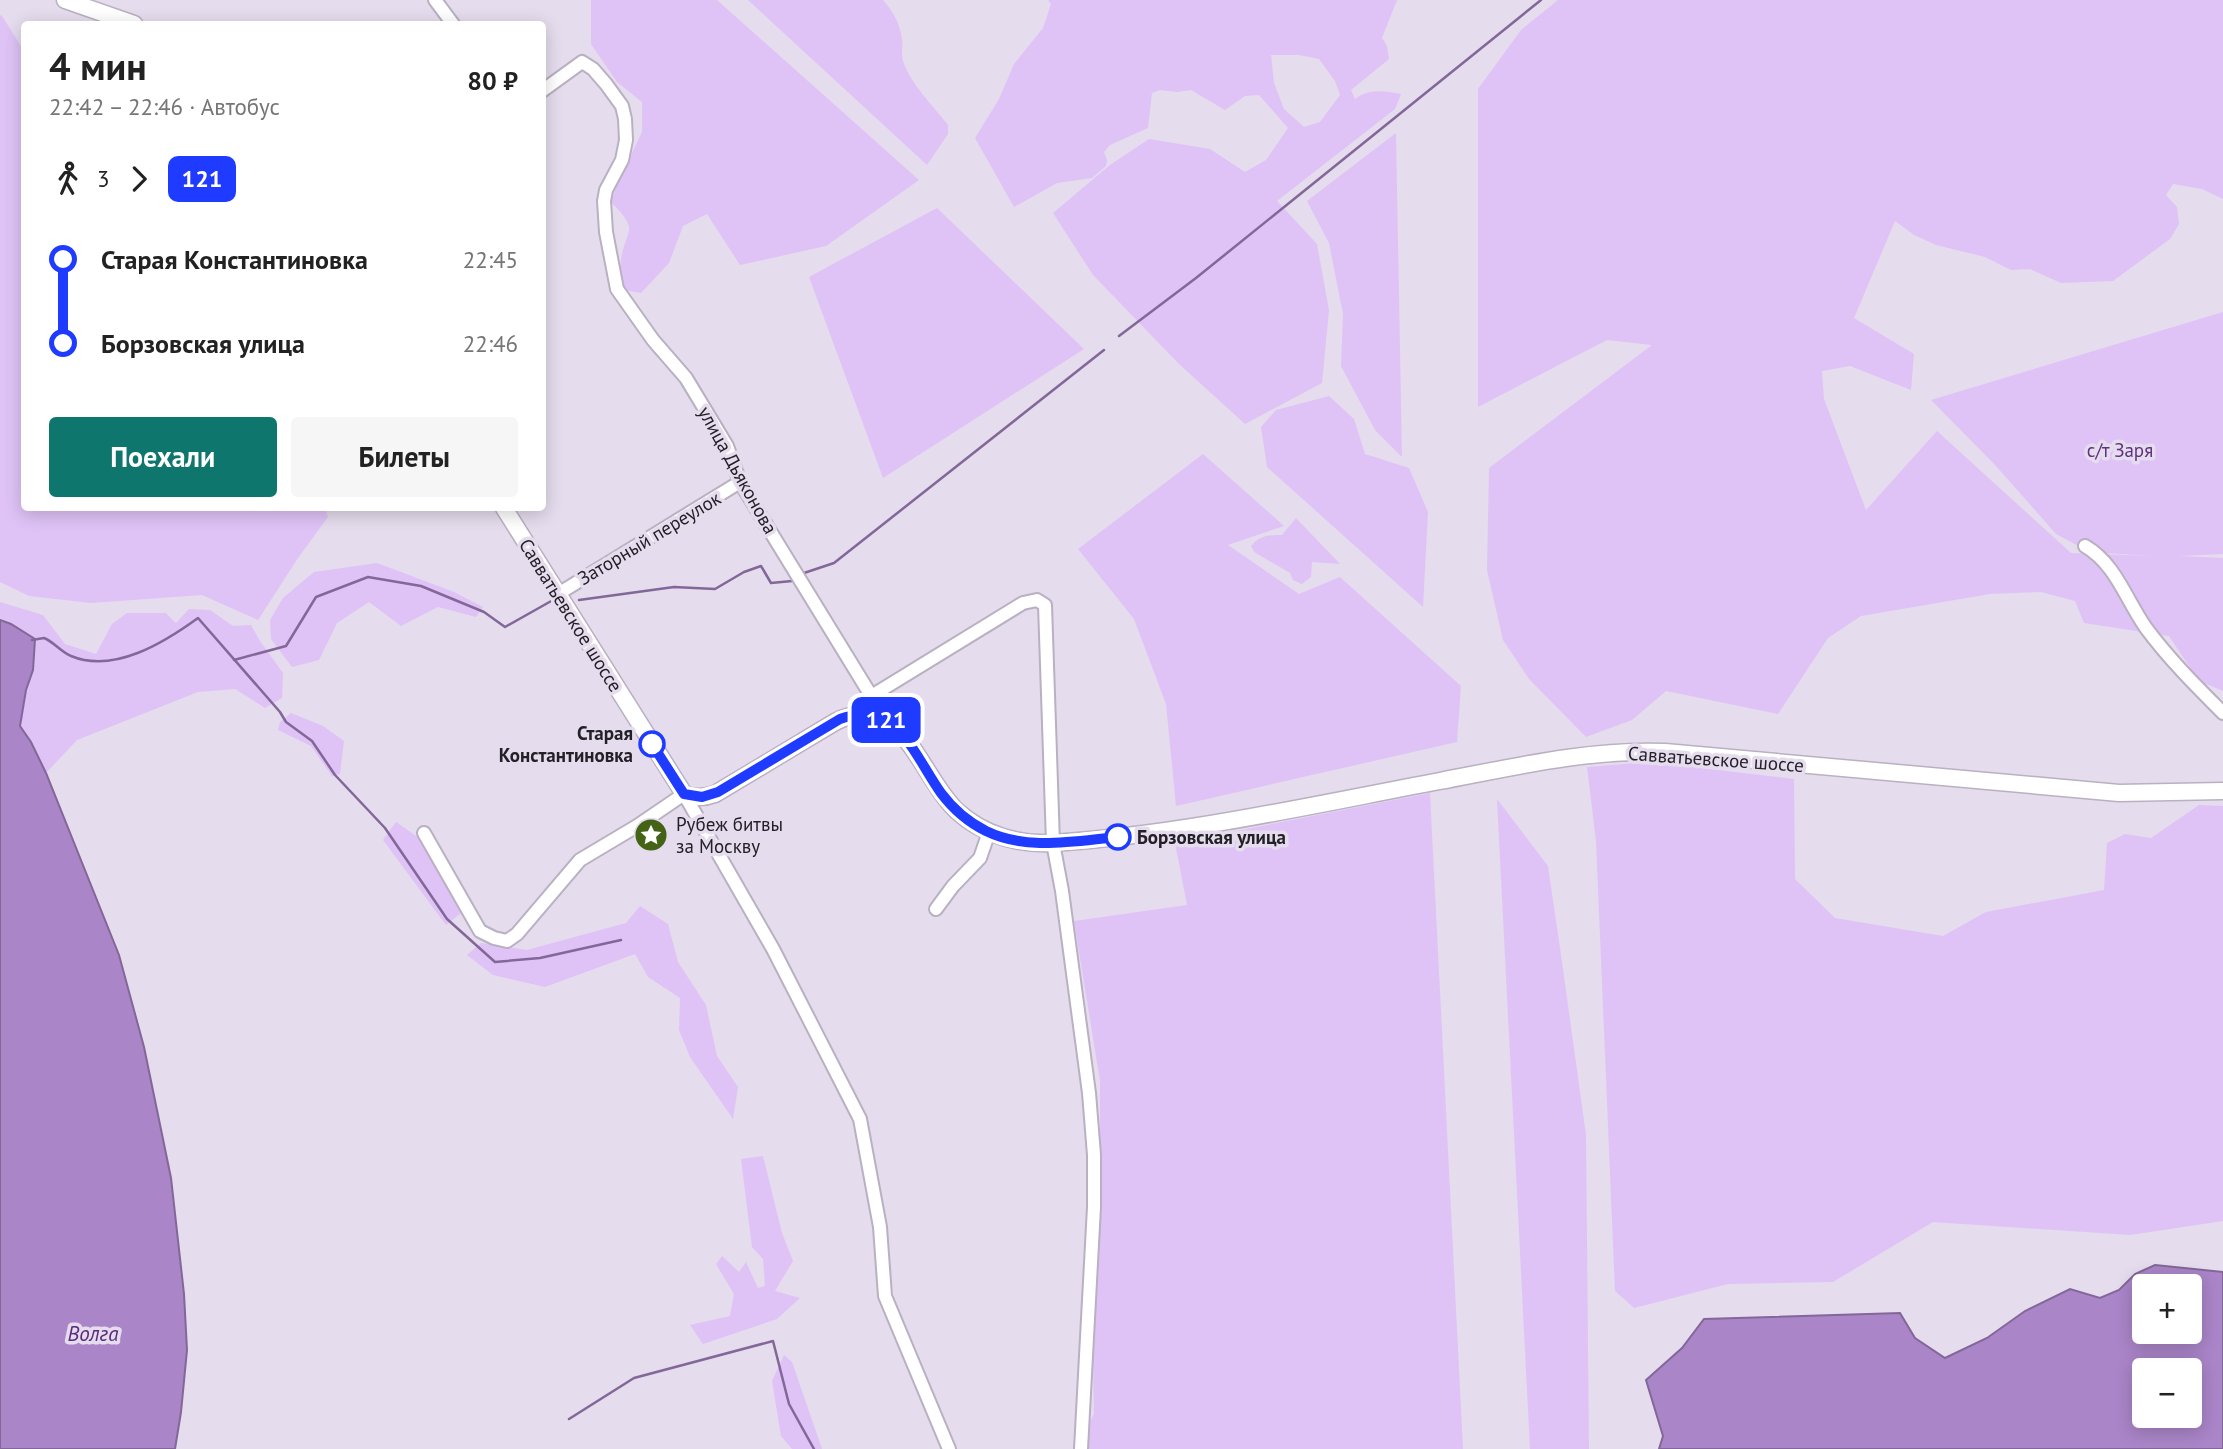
<!DOCTYPE html>
<html lang="ru">
<head>
<meta charset="utf-8">
<style>
	:root { --surface:#fff; --page:#f6f6f6; --text:#222; --muted:#767676; --accent:#0f766e }
	body { margin:0; font-family:"PT Sans",sans-serif; background:var(--page); color:var(--text); height:100vh; display:flex; flex-direction:column; font-size:26px; white-space:nowrap }
	* { box-sizing:border-box; margin:0 }
	p { font-size:23px; color:var(--muted) }
	.icon { flex:none; width:38px; height:38px; fill:none; stroke:currentColor; stroke-width:2; stroke-linecap:round; stroke-linejoin:round }
	.map { position:relative; flex:1; overflow:hidden }
	.details { position:absolute; left:21px; top:21px; width:525px; height:490px; display:flex; flex-direction:column; background:var(--surface); border-radius:7px; box-shadow:0 4px 18px #0003 }
	.details>* { flex:none }
	.badge { padding:0 14px; border-radius:10px; font-size:24px; line-height:46px }
	.tools { position:absolute; left:2132px; top:1274px; display:grid; gap:14px }
	.tools a { display:grid; place-items:center; width:70px; height:70px; border-radius:7px; background:var(--surface); box-shadow:0 4px 18px #0003; font-size:35px }
	.map>.badge { position:absolute; translate:-50% -50%; box-shadow:0 0 0 4px #fff }
	.legs { display:flex; align-items:center; gap:10px; height:77px; padding:0 28px; font-size:23px }
	.legs p { margin-inline-start:auto }
	.overview { display:flex; align-items:center; justify-content:space-between; height:119px; padding:0 28px }
	h1 { font-size:38px; font-weight:600; line-height:52px }
	.primary-button { display:flex; gap:14px; margin-top:auto; padding:14px 28px }
	.primary-button a { flex:1; height:80px; border-radius:7px; background:var(--accent); color:#fff; font-size:28px; font-weight:600; line-height:80px; text-align:center }
	.primary-button a+a { background:var(--page); color:var(--text) }
	ul { padding:0 28px; list-style:none }
	li { display:flex; align-items:center; gap:24px; height:84px; font-size:26px }
	li i { display:grid; place-items:center; width:10px; height:100%; margin:0 9px; background:currentColor }
	li i::after { content:''; width:18px; height:18px; margin:-9px; border:5px solid; border-radius:50%; background:var(--surface) }
	li p { margin-inline-start:auto }
	li:first-child i { background:linear-gradient(#0000 50%,currentColor 0) }
	li:last-child i { background:linear-gradient(currentColor 50%,#0000 0) }
	.map>svg:first-child { display:block }
	.green { fill:#dfc3f7; fill-rule:evenodd }
	.water { fill:#aa85c8; stroke:#826798; stroke-width:2; fill-rule:evenodd }
	.lines { fill:none; stroke-linecap:round; stroke-linejoin:round }
	.stream { stroke:#826798; stroke-width:2.5 }
	.minor-casing { stroke:#b9b0c1; stroke-width:16 }
	.major-casing { stroke:#b9b0c1; stroke-width:19 }
	.minor { stroke:#fff; stroke-width:12 }
	.major { stroke:#fff; stroke-width:16 }
	.line-1-casing { stroke:#fff; stroke-width:16 }
	.line-1 { stroke:#1f3bff; stroke-width:10 }
	.stop-1-dot { fill:#fff; stroke:#1f3bff; stroke-width:3.5 }
	.labels { text-anchor:middle; dominant-baseline:central; stroke-width:7; stroke-linejoin:round; paint-order:stroke }
	.park-label { font-size:19px; fill:#613181; stroke:#e5dced }
	.street-label { font-size:19px; fill:#242027; stroke:#e5dced }
	.stop-label { font-size:19px; font-weight:bold; fill:#242027; stroke:#e5dced; text-anchor:end }
	.poi-label { font-size:19px; fill:#242027; stroke:#e5dced; text-anchor:start }
	.water-label { font-size:21px; font-style:italic; fill:#5c2c7c; stroke:#e5dced }
</style>
</head>
<body>
<div class="map">
<svg width="2223" height="1449" viewBox="0 0 2223 1449">
	<rect width="100%" height="100%" fill="#e5dced"/>
	<g class="green">
		<path d="M591,0H717L919,180L826,246L740,265L707,214L683,226L669,263L641,293L619,289C620,279 620,269 621,259C627,226 640,232 611,202L618,182L642,132V102L617,82L591,44Z"/>
		<path d="M748,0H883C893,11 900,24 902,39C903,46 901,54 903,61C910,83 934,107 948,125V134L927,165Z"/>
		<path d="M1048,0H1397L1382,38L1387,46L1389,59L1351,90L1355,99C1369,88 1384,91 1401,94L1395,109L1277,201L1317,244L1329,310L1322,383L1245,424L1179,364L1093,275L1053,213L1110,165L1149,139L1210,149L1245,172L1266,160L1288,128L1259,95L1245,96L1225,110L1191,90L1177,92L1160,90L1152,93L1148,128L1110,145L1104,152L1107,160L1106,166L1092,178L1057,183L1014,207L975,138L999,99L1014,64L1043,28L1051,4ZM1271,55H1299L1319,59L1335,81L1340,95L1320,122L1304,127L1284,109L1274,83Z"/>
		<path d="M1558,0H2223V199L2202,189L2173,184L2166,195L2177,207L2179,224L2170,239L2113,281L2061,283L2030,269L2011,270L1985,257L1936,245L1914,235L1895,221L1854,318L1914,354L1911,390L1850,366L1822,371L1824,399L1866,510L1937,431L2071,553L2151,556L2090,552L2056,534L1995,465L1931,400L2223,312V554L2180,556L2223,558V691L2199,681L2169,636L2084,623L2075,601L2041,592L1990,594L1861,616L1828,638L1778,714L1666,691L1632,720L1586,737L1529,679L1503,640L1487,570L1489,468L1652,345L1607,340L1478,407V89L1521,30Z"/>
		<path d="M0,15L2,16L24,51V508H325L328,517L298,558L258,620L202,595L91,603L29,596L0,582Z"/>
		<path d="M1396,133L1402,457L1375,430L1341,366L1343,314L1329,243L1307,201Z"/>
		<path d="M937,208L1084,349L883,478L809,277Z"/>
		<path d="M1329,396L1354,419L1365,454L1409,468L1428,512L1423,607L1267,467L1261,427L1276,410Z"/>
		<path d="M1203,454L1284,526L1228,545L1299,594L1340,577L1461,686L1457,742L1176,806L1166,704L1134,619L1078,549Z"/>
		<path d="M1296,518L1340,564L1312,562L1311,577L1302,584L1293,580L1290,573L1254,552L1251,546C1260,535 1269,535 1282,535Z"/>
		<path d="M377,563L454,592L483,607L476,617L438,607L401,626L369,602L337,623L319,660L292,667L271,639L270,620L283,598L314,572Z"/>
		<path d="M0,602L43,615L65,644L96,654L112,624L127,613H166L176,623L189,609L210,610L233,626L251,625L260,641L283,673L282,698L265,708L235,689L198,692L77,740L46,773L31,742L20,726L26,690L33,670L11,624L0,620Z"/>
		<path d="M291,713L323,726L344,741L340,774L332,776L311,746L278,730L280,722Z"/>
		<path d="M1649,762L1794,779L1795,879L1835,918L1943,936L1986,912L2104,890L2107,843L2125,834L2151,838L2199,805L2223,806V1221L2130,1235L1933,1222L1833,1282L1728,1284L1634,1308L1615,1291L1596,841L1587,767Z"/>
		<path d="M1430,793L1463,1449H1076L1094,1414L1092,1314L1084,1255L1100,1203V1081L1074,921L1187,905L1175,843Z"/>
		<path d="M1497,799L1548,866L1562,962L1586,1135L1589,1449H1530Z"/>
		<path d="M396,822L429,845L461,913L446,925L383,840Z"/>
		<path d="M640,906L668,924L678,962L706,1005L717,1056L738,1087L733,1119L690,1057L679,1030L680,998L648,977L635,954L545,987L493,975L467,955L481,943L527,950L626,923Z"/>
		<path d="M763,1156L782,1233L793,1261L775,1291L800,1298L777,1319L703,1344L690,1325L730,1316L734,1294L716,1264L722,1256L739,1272L746,1262L758,1288L765,1286L763,1259L752,1247L741,1159Z"/>
		<path d="M784,1355L792,1362L822,1449H792L781,1436L772,1381Z"/>
	</g>
	<g class="water">
		<path d="M0,620L11,624L35,639L33,670L26,690L20,726L31,742L46,773L119,955L144,1047L171,1178L184,1294L187,1350L181,1412L175,1449H0Z"/>
		<path d="M2155,1265L2223,1272V1449H1659L1663,1436L1646,1380L1682,1348L1704,1319L1900,1313L1915,1338L1945,1358L1987,1338L2025,1311L2070,1289L2100,1298L2119,1290L2135,1274ZM2189,1286V1332H2144V1286ZM2189,1370V1416H2144V1370Z"/>
	</g>
	<g class="lines">
		<g class="stream">
			<path d="M1119,336L1196,278L1541,0"/>
			<path d="M804,573L834,563L1104,350"/>
			<path d="M579,600L674,587L715,589L744,572L761,566L771,583L792,581"/>
			<path d="M32,640L44,638C54,642 61,652 71,656C114,674 165,642 198,618L280,712L286,722L312,741L335,775L385,828L447,919L495,962L540,958L621,940"/>
			<path d="M234,660L286,646L316,597L368,577L421,586L484,612L505,627L553,600"/>
			<path d="M569,1419L634,1378L773,1341L789,1404L814,1449"/>
		</g>
		<defs>
			<g id="minor">
				<path d="M435,0L453,24"/>
				<path d="M542,91L582,62L593,69L606,84L622,106L625,119L626,140L622,160L606,190L604,201L606,232L617,289L653,340L686,378L727,446L740,482L886,720"/>
				<path d="M2085,546C2116,564 2126,600 2146,628C2169,659 2196,686 2223,713"/>
				<path d="M558,594L740,482"/>
				<path d="M873,695L1023,603L1037,600L1045,605L1053,843L1062,891L1089,1093L1094,1155V1207L1081,1449"/>
				<path d="M424,833L480,931L494,938L507,941L517,934L580,860L637,826L684,794L773,949L860,1119L880,1227L885,1296L949,1449"/>
				<path d="M936,909L953,886L980,858L989,832"/>
			</g>
			<g id="major">
				<path d="M65,0L134,24"/>
				<path d="M504,508L684,794C694,798 704,798 715,794L835,722C901,688 920,776 957,811C983,835 1019,845 1054,843C1185,834 1312,805 1440,781C1514,767 1589,749 1665,752L2119,793L2223,791"/>
			</g>
		</defs>
		<use href="#minor" class="minor-casing"/>
		<use href="#major" class="major-casing"/>
		<use href="#minor" class="minor"/>
		<use href="#major" class="major"/>
	</g>
	<g class="lines">
		<defs>
			<path id="line-1" d="M652,744L684,794L702,797L718,792L840,719C897,698 915,757 941,793C953,809 968,822 986,831C1027,851 1074,841 1118,837"/>
		</defs>
		<use href="#line-1" class="line-1-casing"/>
		<use href="#line-1" class="line-1"/>
	</g>
	<defs>
		<symbol id="sight-disc" viewBox="-11 -11 22 22"><circle r="9.5" fill="#446317" stroke="#e5dced"/><path d="M0-6L1.8-2.2L6-1.7L2.9 1.2L3.7 5.4L0 3.3L-3.7 5.4L-2.9 1.2L-6-1.7L-1.8-2.2Z" fill="#fff"/></symbol>
	</defs>
	<g fill-rule="evenodd">
		<use href="#sight-disc" x="632" y="816" width="38" height="38"/>
	</g>
	<g class="stop-1-dot">
		<circle cx="652" cy="744" r="12"/>
		<circle cx="1118" cy="837" r="12"/>
	</g>
	<g class="labels">
		<g class="park-label">
			<text x="2120" y="450">с/т Заря</text>
		</g>
		<g class="street-label">
			<text transform="translate(738 470) rotate(61)">улица Дьяконова</text>
			<text transform="translate(649 538) rotate(-31)">Заторный переулок</text>
			<text transform="translate(571 615) rotate(58)">Савватьевское шоссе</text>
			<text transform="translate(1716 759) rotate(4)">Савватьевское шоссе</text>
		</g>
		<g class="stop-label">
			<text x="633" y="733">Старая<tspan x="633" dy="22">Константиновка</tspan></text>
			<text x="1137" y="837" text-anchor="start">Борзовская улица</text>
		</g>
		<g class="poi-label">
			<text x="676" y="824">Рубеж битвы<tspan x="676" dy="22">за Москву</tspan></text>
		</g>
		<g class="water-label">
			<text x="93" y="1333">Волга</text>
		</g>
	</g>
</svg>
<div class="tools">
<a>+</a>
<a>−</a>
</div>
<b class="badge" style="left:886px;top:720px;background:#1f3bff;color:#fff">121</b>
<section class="details">
<div class="overview"><div><h1>4 мин</h1><p>22:42 – 22:46 · Автобус</p></div><b>80 ₽</b></div>
<div class="legs"><svg class="icon" aria-label="walk" viewBox="0 0 24 24"><circle cx="13" cy="4" r="2"/><path d="M13 8l-2 6 4 7M11 14l-3 7M7 12l3-4h3l4 4"/></svg>3<svg class="icon" aria-label="forward" viewBox="0 0 24 24"><path d="M9 5l7 7-7 7"/></svg><b class="badge" style="background:#1f3bff;color:#fff">121</b></div>
<ul>
<li><i style="color:#1f3bff"></i><b>Старая Константиновка</b><p>22:45</p></li>
<li><i style="color:#1f3bff"></i><b>Борзовская улица</b><p>22:46</p></li>
</ul>
<div class="primary-button"><a>Поехали</a><a>Билеты</a></div>
</section>
</div>
</body>
</html>
